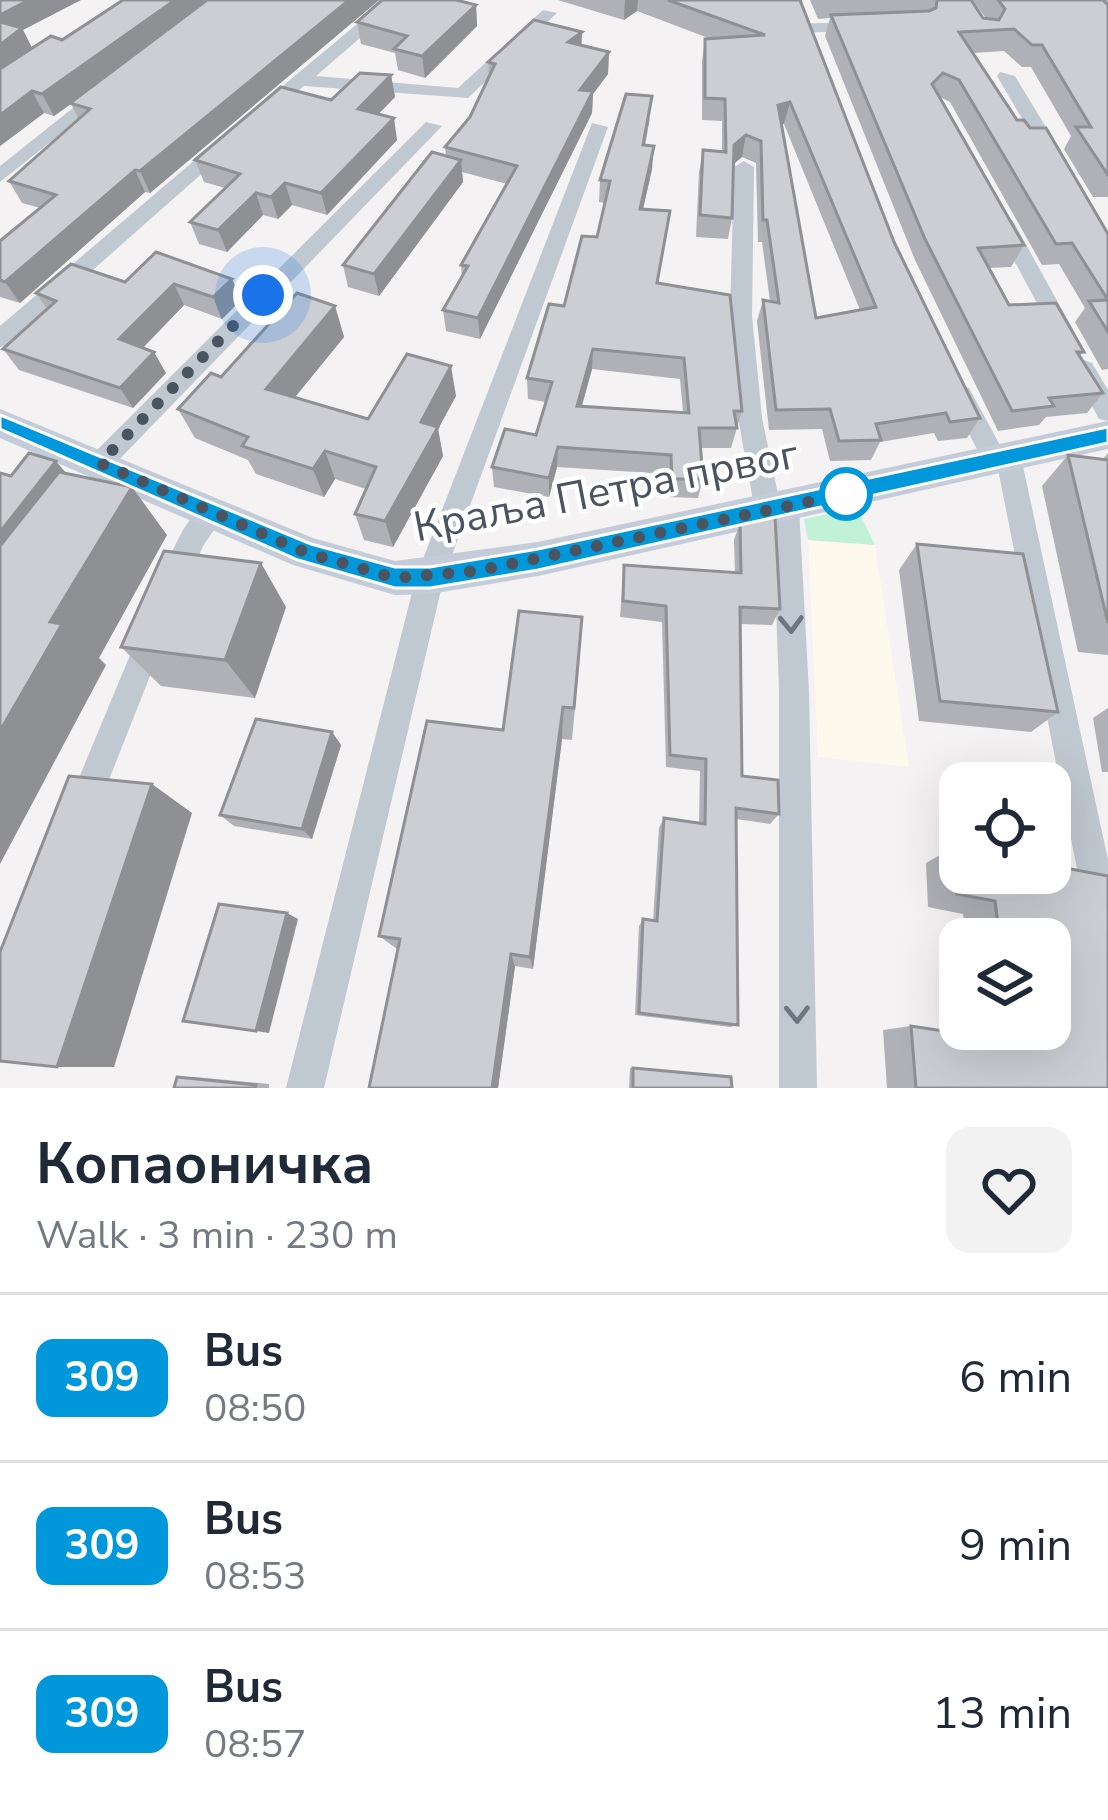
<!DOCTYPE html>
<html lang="en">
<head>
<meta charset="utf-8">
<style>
	:root { --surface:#fff; --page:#f2f2f3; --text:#1f2937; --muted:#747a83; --line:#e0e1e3 }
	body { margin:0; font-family:"Nunito Sans",sans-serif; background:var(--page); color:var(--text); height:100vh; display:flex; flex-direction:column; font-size:45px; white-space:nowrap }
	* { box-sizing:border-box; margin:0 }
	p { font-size:39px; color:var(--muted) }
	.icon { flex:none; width:66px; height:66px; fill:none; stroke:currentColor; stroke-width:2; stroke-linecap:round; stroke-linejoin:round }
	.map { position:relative; height:1088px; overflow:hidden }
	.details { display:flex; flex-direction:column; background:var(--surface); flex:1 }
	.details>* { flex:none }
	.badge { padding:0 24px; border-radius:18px; font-size:42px; line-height:78px }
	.tools { position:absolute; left:939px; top:762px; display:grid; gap:24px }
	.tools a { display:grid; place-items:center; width:132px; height:132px; border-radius:24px; background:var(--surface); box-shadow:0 12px 48px #0002; font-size:60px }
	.you { position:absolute; width:60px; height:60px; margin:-30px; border:9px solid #fff; border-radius:50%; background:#1a73e8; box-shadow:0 0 0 18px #1a73e833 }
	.map>.badge { position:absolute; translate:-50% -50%; box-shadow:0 0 0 6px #fff }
	.round { display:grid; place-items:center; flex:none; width:126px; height:126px; border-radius:24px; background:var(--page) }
	.headline { display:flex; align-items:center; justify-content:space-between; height:204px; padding:0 36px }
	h1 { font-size:57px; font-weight:700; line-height:90px }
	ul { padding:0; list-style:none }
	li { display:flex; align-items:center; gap:36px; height:168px; padding:0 36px; border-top:3px solid var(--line) }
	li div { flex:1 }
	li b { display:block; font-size:45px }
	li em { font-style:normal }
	li .badge { min-width:132px; font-weight:700; text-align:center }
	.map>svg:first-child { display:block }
	.commercial { fill:#fdf9ed }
	.green { fill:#c1f1d6 }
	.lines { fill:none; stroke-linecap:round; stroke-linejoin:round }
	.lane { stroke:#c0c8d1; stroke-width:9 }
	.street { fill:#c0c8d1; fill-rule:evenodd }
	.secondary { fill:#c3ccd8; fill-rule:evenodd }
	.wall { fill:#afb1b6; fill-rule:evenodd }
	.shaded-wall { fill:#8f9094 }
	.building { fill:#ccced4; stroke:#8f9094; stroke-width:3; fill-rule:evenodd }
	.oneway { stroke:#6d7782 }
	.line { fill:#0098da; stroke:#fff; stroke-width:3 }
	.walk { stroke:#495460; stroke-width:12; stroke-dasharray:0 21.6 }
	.stop-dot { fill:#fff; stroke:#0098da; stroke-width:6 }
	.labels { text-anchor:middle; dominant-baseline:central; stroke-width:9; stroke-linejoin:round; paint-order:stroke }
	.street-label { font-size:42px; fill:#495460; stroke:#fff }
</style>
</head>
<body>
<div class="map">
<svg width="1108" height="1088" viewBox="0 0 1108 1088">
	<rect width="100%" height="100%" fill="#f4f2f2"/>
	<path class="commercial" d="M808,540L875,545L909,767L818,757Z"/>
	<path class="green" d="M857,508L875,545L808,540L804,519Z"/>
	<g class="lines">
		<path class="lane" d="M806,28L844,27"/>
		<g class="street">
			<path d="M386,0H404L316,76L458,88L543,10L557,13L468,98L304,86L267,117H255V109Z"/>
			<path d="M1000,72L1015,76L1064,157L1061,161H1047L997,76Z"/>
			<path d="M98,88L113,92L0,182V166Z"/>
			<path d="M426,122L442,126L109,470H91L87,463L91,456Z"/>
			<path d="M592,123L608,127L444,577L324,1088H286L416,577Z"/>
			<path d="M216,142L233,146L8,345L0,347V326Z"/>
			<path d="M744,161L754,167L752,316L762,418L779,499H795L799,507L809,692L817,1088H779V692L773,520L759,519L755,511L738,418L730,316L734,167Z"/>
			<path d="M1003,214L1013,221L1076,335L1073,341L1065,343L1054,335L993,221Z"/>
			<path d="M1084,360L1092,363L1108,390V421L1099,419L1072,369Z"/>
			<path d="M961,385L969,388L1002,449L1017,450L1021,457L1108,860V957L1096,952L1091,940L998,469L986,467L949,394Z"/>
			<path d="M213,501L222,504L226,512L203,546L182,596L172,599L162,596L158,587C170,559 183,513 213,501Z"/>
			<path d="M153,620L163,624L167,633L93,820L82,825L71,820L66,809L143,624Z"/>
		</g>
		<path class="secondary" d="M0,409L313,538L395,561L538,542L1108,421V449L538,576L430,594L395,595L293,565L0,438Z"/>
	</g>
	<g class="wall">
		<path d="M123,0H379L150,193L145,192L20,303L0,297V241L40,208L22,203L9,181L79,120L71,104L54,116L44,113L0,146L23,30L32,48L62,40Z"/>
		<path d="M558,0H800L894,242L980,418L967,438L938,441L934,433L880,442L871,460L830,461L822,429L769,430L757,321L763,300L770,301L762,242H758L756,163L742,157L733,164L732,218L728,239L696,237L699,172L703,150L722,151V121L702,120V61L705,39H711L637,11L624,20ZM782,124H784L860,310L816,318Z"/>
		<path d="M810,0H971L983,18H986L972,0H1108V197H1093L1064,149L1071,136L1031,67H1022L1004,51L973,53L1017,120L1108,234V369L1102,370L1075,322L1085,308L1059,264L1042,265L950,102L940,97L1024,245L1011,267L989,268L1009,305L1084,352L1080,356L1103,393L1087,413L1046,417L1039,425L998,431L915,260L825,36L830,18L818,19Z"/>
		<path d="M459,1L476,5L477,26L425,78L398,70L395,53L361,44L357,22Z"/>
		<path d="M582,32L581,46L609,52L608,74L593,94L592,113L480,339L446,331L443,310L462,277L461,265L507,184L462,172L463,182L379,296L348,287L343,265L446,156L445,147L470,117L489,78L488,62Z"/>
		<path d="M391,75L395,97L378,114L397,140L327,215L292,205L278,219L263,215L227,252L199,244L190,222L225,188L204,182L195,160Z"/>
		<path d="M650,118L645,146L652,169L643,209L658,284L742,411L731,448H701L703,479L698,498L668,497L667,474L557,467L549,497L494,487L492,467L536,435L546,402L528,399L527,378L597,237L605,203L599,202L600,180ZM592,369L680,379L683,412L582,406Z"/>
		<path d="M232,279L241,300L222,319L184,305L143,348L166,373L133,408L19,370L3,349L47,309L36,293L125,282Z"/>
		<path d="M335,306L344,337L295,397L368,419L456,396L438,429L443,456L393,547L364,540L355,514L366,489L335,479L324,497L256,474L248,460L195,438L178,409L221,377Z"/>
		<path d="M1108,453V655L1078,652L1042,486L1068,455L1103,459Z"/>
		<path d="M740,522L780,609L772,625L740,624L742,776L779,814L770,824L736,819L738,1025L730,1027L635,1015L639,926L643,919L653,921L659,828L664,818L699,823L700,771L666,767L662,622L620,617L624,565L735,573L734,540Z"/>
		<path d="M917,544L1058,712L1031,732L919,721L899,570Z"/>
		<path d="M286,607L255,698L161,686L121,647Z"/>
		<path d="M580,655L572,740L562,739L533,969L515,966L498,1088H369L397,949L379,936L503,730Z"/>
		<path d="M1108,708V772H1102L1093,718Z"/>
		<path d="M332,732L341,745L312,839L234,826L220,815Z"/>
		<path d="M954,847L1108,876V1088H887L883,1030L911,1026L977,1037V1029H1050V939H966L963,914L928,907L926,863Z"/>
		<path d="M630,1068L731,1077L732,1088H629Z"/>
		<path d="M177,1077H195L269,1084V1088H174Z"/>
	</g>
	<g class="shaded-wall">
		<path d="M29,0H81L23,30L33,50L0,75V15Z"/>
		<path d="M175,0H212L54,116L42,94Z"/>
		<path d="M349,0H379L150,193L140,171Z"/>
		<path d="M625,0H638L637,11L624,20Z"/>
		<path d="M476,5L477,26L425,78L422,56Z"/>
		<path d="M582,32L581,53L568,42Z"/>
		<path d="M609,52L608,74L593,94L592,113L480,339L478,318L580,90Z"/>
		<path d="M391,75L395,97L362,131L358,109Z"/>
		<path d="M32,91L44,113L0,146V115Z"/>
		<path d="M790,102L784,124L773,127L778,105Z"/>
		<path d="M394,118L397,140L327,215L321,193Z"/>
		<path d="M746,135L742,157L730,167L734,145Z"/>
		<path d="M654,146L652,169L638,231L640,209Z"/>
		<path d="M461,160L463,182L379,296L374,274Z"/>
		<path d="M135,170L145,192L20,303L5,282Z"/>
		<path d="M285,183L292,205L278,219L271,197Z"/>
		<path d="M256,193L263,215L227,252L218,230Z"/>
		<path d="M232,279L241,300L222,319L213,297Z"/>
		<path d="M174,284L184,305L131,360L119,339Z"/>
		<path d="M335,306L344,337L278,418L266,389Z"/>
		<path d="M593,349L592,369L576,426L577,406Z"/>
		<path d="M154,352L166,373L133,408L120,388Z"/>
		<path d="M451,366L456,396L438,429L443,456L393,547L385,521L421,422Z"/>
		<path d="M558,447L557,467L549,497V478Z"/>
		<path d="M325,451L335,479L324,497L313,469Z"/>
		<path d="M56,461L80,490L0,567V532Z"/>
		<path d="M132,487L167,535L99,658L106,665L0,864V731L50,622Z"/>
		<path d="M261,563L286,607L255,698L225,660Z"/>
		<path d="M563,707L562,739L533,969L530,957Z"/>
		<path d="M332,732L341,745L312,839L302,829Z"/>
		<path d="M152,784L192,813L114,1067H57Z"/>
		<path d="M287,913L298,919L269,1033L256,1031Z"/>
		<path d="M511,954L515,966L498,1088H492Z"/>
	</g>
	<g class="building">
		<path d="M0,0H29L0,15Z"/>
		<path d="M123,0H175L42,94L32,91L0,115V69L51,36L62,40Z"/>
		<path d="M207,0H349L140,171L135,170L5,282L0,280V241L56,195L9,181L90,109L70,103Z"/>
		<path d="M382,0H456L476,5L422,56L394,49L407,36L357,22Z"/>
		<path d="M668,0H800L894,242L980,418L950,422L946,413L876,424L881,440L839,441L830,409L776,410L763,300L779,303L767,220H763L761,141L746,135L734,145L732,218L700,215L703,150L726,152L725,99L705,98V39L765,35ZM790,102L876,307L816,318L778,105Z"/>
		<path d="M937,0H971L983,18L999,20L1005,9L998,0H1103L1108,5V175L1076,127H1091L1042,45H1032L1014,29L959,32L1017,120H1024L1030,128H1046L1108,234V332L1089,301L1108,300L1072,243L1056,244L959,80L943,73L932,84L1024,245L978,248L1009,305L1056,303L1084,352H1077L1103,393L1049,398L1054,406L1012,411L925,239L831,15L929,11L936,8Z"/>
		<path d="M534,20L582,32L568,42L609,52L580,90L593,91L478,318L443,310L468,266L461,265L517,166L445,147L470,117L495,64L488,62Z"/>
		<path d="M0,22L22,28L0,45Z"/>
		<path d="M360,73L391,75L358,109L394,118L321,193L285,183L271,197L256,193L218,230L190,222L240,174L195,160L281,87L331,100Z"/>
		<path d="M626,94L652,96L643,145L654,146L640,209L670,211L657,283L730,295L742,411H734L737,428H699L703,479H672L671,455L558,447L549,478L492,467L505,429L536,435L552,382L527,378L549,304L564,306L582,236L597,237L610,181L600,180ZM593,349L684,358L689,413L577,406Z"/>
		<path d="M432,152L461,160L374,274L343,265Z"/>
		<path d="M156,252L232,279L213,297L174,284L119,339L154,352L120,388L3,349L56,301L36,293L71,264L125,282Z"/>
		<path d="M297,293L335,306L266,389L368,419L407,354L451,366L421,422L438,427L385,521L355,514L376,467L325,451L313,469L242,446L248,437L178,409L211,373L221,377Z"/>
		<path d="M29,453L56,461L0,532V473L11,476Z"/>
		<path d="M1068,455L1108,460V623Z"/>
		<path d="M59,472L132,487L50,622L62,624L0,731V546Z"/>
		<path d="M775,516L780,609L740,607L742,776L778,780L779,814L736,808L738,1025L639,1013L643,919L657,921L664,818L705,824L706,759L670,755L666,606L623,601L624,565L741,573L740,522Z"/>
		<path d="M917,544L1023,554L1058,712L940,701Z"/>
		<path d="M164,551L261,563L225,660L121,647Z"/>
		<path d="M519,611L582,617L574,708L563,707L530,957L511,954L492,1088H369L400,939L379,936L427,721L503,730Z"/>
		<path d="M256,719L332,732L302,829L220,815Z"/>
		<path d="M69,776L152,784L57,1067L0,1061V952Z"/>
		<path d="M954,847L960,848V873H1050V865L1108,876V1088H916L911,1026L1015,1042L1013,1029H1050V939H1000L995,901L957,894Z"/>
		<path d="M219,904L287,913L256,1031L183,1021Z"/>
		<path d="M633,1068L731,1077L732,1088H633Z"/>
		<path d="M177,1077L256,1085L255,1088H174Z"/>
	</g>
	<defs><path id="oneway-chevron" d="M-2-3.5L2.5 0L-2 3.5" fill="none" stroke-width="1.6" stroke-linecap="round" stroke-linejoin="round" transform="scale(3)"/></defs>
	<g class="oneway">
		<use href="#oneway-chevron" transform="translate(791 624) rotate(88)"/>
		<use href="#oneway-chevron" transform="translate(797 1014) rotate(89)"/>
	</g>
	<path class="line" d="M0,415L311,544L395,567H430L538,549L1108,427V443L538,570L430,588H395L298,560L0,429Z"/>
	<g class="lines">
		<path class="walk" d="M263,295L100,463L307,553L395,578L477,571L846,494"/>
	</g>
	<circle class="stop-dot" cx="846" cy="494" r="24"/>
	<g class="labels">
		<g class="street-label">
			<text transform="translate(606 491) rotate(-11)">Краља Петра првог</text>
		</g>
	</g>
</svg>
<div class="tools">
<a><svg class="icon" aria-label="locate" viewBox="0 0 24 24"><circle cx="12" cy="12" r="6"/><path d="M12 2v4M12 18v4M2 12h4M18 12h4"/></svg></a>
<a><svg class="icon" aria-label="layers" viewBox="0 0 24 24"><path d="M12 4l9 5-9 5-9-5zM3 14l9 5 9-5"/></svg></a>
</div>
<div class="you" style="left:263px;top:295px"></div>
</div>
<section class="details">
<div class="headline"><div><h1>Копаоничка</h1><p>Walk · 3 min · 230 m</p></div><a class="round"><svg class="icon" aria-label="heart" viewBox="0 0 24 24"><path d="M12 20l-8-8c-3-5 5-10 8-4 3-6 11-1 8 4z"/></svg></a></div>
<ul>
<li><span class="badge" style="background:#0098da;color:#fff">309</span><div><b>Bus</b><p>08:50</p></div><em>6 min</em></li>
<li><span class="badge" style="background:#0098da;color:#fff">309</span><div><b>Bus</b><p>08:53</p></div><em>9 min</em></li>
<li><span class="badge" style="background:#0098da;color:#fff">309</span><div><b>Bus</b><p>08:57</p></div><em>13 min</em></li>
</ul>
</section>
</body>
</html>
